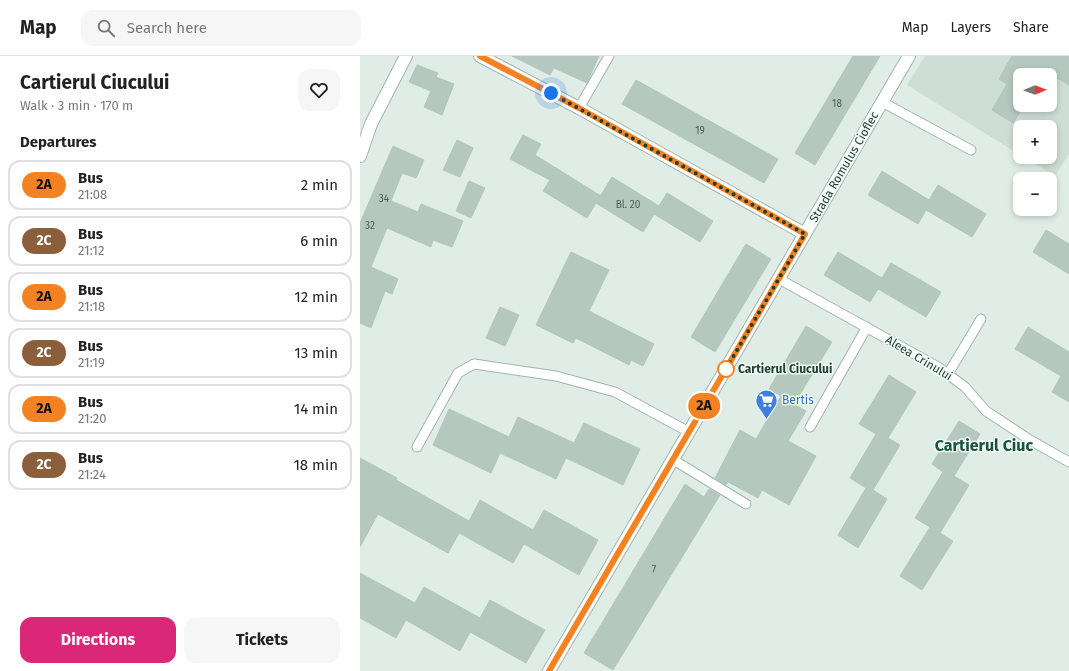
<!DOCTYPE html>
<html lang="en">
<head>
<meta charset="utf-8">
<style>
	:root { --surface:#fff; --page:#f6f6f6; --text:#222; --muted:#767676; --line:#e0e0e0; --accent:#db2777 }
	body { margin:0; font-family:"Fira Sans",sans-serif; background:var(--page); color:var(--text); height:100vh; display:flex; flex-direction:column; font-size:15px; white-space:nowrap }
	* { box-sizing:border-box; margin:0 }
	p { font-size:13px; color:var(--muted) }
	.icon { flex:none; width:22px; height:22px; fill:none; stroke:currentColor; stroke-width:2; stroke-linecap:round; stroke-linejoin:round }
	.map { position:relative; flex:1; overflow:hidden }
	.panel { display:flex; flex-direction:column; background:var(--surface); width:360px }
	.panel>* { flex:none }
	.badge { padding:0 8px; border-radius:13px; font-size:14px; line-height:26px }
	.needle { width:26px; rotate:89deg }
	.buttons { position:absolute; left:653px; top:12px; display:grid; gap:8px }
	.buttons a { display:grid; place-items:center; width:44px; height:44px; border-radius:8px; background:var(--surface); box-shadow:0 2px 6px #0003; font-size:20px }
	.you { position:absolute; width:20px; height:20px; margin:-10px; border:3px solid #fff; border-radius:50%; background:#1a73e8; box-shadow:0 0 0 6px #1a73e833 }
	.map>.badge { position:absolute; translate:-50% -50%; box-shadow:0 0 0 2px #fff }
	h2 { padding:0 20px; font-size:15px; line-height:36px }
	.round { display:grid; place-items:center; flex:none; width:42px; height:42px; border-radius:12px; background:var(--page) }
	.summary { display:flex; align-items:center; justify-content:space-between; height:68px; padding:0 20px }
	h1 { font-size:19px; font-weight:700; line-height:30px }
	.primary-button { display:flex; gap:8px; margin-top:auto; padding:8px 20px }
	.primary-button a { flex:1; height:46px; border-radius:12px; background:var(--accent); color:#fff; font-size:16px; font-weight:700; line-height:46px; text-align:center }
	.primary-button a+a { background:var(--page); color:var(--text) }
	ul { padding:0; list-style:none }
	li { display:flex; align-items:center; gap:12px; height:50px; margin:0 8px 6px; padding:0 12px; border:2px solid var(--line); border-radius:12px }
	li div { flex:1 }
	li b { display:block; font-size:15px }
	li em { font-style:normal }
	li .badge { min-width:44px; font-weight:700; text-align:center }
	header { display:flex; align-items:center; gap:24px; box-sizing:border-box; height:56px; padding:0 20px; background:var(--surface); border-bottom:1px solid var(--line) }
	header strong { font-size:19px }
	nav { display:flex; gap:22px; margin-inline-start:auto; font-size:14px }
	.search { width:280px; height:36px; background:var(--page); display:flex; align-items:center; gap:10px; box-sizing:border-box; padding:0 14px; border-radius:12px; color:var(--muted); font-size:15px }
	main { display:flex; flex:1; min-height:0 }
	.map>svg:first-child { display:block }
	.built { fill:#ceddd5; fill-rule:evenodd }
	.building { fill:#b5c8bf; stroke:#b2c7bd }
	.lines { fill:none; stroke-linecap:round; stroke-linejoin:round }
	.service-casing { stroke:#a2b5ae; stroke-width:11 }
	.minor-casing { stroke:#a2b5ae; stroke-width:14 }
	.service { stroke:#fff; stroke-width:9 }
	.minor { stroke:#fff; stroke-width:12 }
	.line-casing { stroke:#fff; stroke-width:9 }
	.line { stroke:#f58220; stroke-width:6 }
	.walk { stroke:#1f3f35; stroke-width:4; stroke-dasharray:0 7.2 }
	.stop-dot { fill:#fff; stroke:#f58220; stroke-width:2 }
	.labels { text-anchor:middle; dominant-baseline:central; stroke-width:3; stroke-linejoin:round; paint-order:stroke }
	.number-label { font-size:10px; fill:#446158 }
	.street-label { font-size:12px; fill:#1f3f35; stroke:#f1f9f5 }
	.stop-label { font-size:12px; font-weight:bold; fill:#1f3f35; stroke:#f1f9f5; text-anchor:start }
	.shop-label { font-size:12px; fill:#366cbe; stroke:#f1f9f5; text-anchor:start }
	.district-label { font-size:16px; font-weight:bold; fill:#195442; stroke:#f1f9f5 }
</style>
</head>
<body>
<header>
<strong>Map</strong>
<div class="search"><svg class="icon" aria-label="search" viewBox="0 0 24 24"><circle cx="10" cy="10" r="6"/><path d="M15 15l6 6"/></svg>Search here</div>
<nav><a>Map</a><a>Layers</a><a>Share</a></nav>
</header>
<main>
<section class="panel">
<div class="summary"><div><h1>Cartierul Ciucului</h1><p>Walk · 3 min · 170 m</p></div><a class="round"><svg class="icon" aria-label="heart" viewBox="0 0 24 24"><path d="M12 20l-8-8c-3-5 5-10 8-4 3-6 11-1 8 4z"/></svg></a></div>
<h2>Departures</h2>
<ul>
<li><span class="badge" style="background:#f58220;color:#111">2A</span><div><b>Bus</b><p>21:08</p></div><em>2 min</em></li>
<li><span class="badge" style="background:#8b5e3c;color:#fff">2C</span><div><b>Bus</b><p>21:12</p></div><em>6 min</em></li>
<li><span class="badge" style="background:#f58220;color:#111">2A</span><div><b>Bus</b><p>21:18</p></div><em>12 min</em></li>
<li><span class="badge" style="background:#8b5e3c;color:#fff">2C</span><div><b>Bus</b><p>21:19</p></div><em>13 min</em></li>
<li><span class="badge" style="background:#f58220;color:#111">2A</span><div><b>Bus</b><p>21:20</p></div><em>14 min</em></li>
<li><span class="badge" style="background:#8b5e3c;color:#fff">2C</span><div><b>Bus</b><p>21:24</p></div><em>18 min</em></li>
</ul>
<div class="primary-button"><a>Directions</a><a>Tickets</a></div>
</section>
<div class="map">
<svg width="709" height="615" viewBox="0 0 709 615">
	<rect width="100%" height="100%" fill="#e0ede7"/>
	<path class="built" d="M565,0H709V98L695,120L664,101H690V71H660V99L547,29ZM660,19H690V49H660Z"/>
	<g class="building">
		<path d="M152,0H239L227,27L194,12L190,19Z"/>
		<path d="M493,0H520L455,109L435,97Z"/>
		<path d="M652,0H709V29L678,11L674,19H660V56L653,67L632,54L647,28L639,23Z"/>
		<path d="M57,9L78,17L76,21L94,28L82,59L64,51L71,35L49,26Z"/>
		<path d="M276,24L418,103L404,127L262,48Z"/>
		<path d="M163,79L181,88L175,99L241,140L238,144L252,121L299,150L283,176L236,147L227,162L183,135L190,124L150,103Z"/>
		<path d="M97,84L113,92L100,121L83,114Z"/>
		<path d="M33,90L64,104L56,122L42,117L31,145L58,156L61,148L103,165L92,191L73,184L71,191L27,172L11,211L38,223L32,238L25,235L11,272L0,267V167Z"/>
		<path d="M522,115L569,144L578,129L626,158L612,181L566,154L558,168L508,139Z"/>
		<path d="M109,125L125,132L111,162L96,155Z"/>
		<path d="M307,137L353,165L340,186L294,158Z"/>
		<path d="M686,174L709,188V218L673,196Z"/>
		<path d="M386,188L411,203L355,296L331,281Z"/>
		<path d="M211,196L249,214L229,255L294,288L283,310L271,304L269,309L216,282L213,287L176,269Z"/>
		<path d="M478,196L522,222L531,207L581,236L566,261L518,233L510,246L464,219Z"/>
		<path d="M140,251L159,259L145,290L126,282Z"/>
		<path d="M446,270L472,286L434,348L446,355L428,385L456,400L429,449L402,434L398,442L368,426L366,429L355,422L380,374L396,383L421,340L409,333Z"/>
		<path d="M668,271L709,296V346L692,336L701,320L655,293Z"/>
		<path d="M529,319L556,336L528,382L540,389L513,434L527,443L498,492L478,479L506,432L490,422L516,378L499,368Z"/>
		<path d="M89,353L149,381L158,361L214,387L224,367L280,393L263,429L206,402L196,423L140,397L131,417L73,389Z"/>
		<path d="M599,365L620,378L594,420L609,429L580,477L593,485L562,534L540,520L570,471L555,462L583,416L572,408Z"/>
		<path d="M0,402L37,422L36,424L109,465L120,444L173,474L184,454L238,484L219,519L164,488L153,507L99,477L88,497L18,458L0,491Z"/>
		<path d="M325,428L344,441L349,433L360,439L253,614L224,597Z"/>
		<path d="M0,517L55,547L64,531L120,562L130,544L185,574L166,607L110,576L100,595L46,564L36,582L0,562Z"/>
	</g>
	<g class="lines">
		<defs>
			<g id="service">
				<path d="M522,46L611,94"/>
				<path d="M219,52L249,0"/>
				<path d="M419,223L578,311L605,331L626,355L670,384L709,406"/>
				<path d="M588,318L621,263"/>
				<path d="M450,371L507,271"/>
				<path d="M57,391L98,317L114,308L196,320L255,336L329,376"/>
				<path d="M312,403L386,448"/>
			</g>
			<g id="minor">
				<path d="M120,0L219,52L445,178"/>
				<path d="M0,100L11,68L46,0"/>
				<path d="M189,615L549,0"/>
			</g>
		</defs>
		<use href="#service" class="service-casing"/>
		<use href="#minor" class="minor-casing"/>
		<use href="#service" class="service"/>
		<use href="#minor" class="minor"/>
	</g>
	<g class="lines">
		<defs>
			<path id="line" d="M120,0L219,52L445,178L189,615"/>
		</defs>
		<use href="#line" class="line-casing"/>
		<use href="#line" class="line"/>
		<path class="walk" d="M191,37L445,178L366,313"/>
	</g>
	<defs>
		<symbol id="supermarket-pin" viewBox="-11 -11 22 30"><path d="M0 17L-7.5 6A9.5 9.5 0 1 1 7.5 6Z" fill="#3f7fe0" stroke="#f1f9f5"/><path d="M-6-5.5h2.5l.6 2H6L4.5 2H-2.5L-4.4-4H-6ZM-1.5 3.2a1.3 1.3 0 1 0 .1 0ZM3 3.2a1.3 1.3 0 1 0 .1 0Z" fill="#fff"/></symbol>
	</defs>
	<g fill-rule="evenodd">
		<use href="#supermarket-pin" x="394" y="332" width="25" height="34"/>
	</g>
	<circle class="stop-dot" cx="366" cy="313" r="8"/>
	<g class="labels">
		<g class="number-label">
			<text x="477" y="48">18</text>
			<text x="340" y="75">19</text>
			<text x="24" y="143">34</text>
			<text x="268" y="149">Bl. 20</text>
			<text x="10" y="170">32</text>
			<text x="294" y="514">7</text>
		</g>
		<g class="street-label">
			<text transform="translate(484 111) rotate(-60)">Strada Romulus Cioflec</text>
			<text transform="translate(559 302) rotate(31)">Aleea Crinului</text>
		</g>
		<g class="stop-label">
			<text x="378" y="313">Cartierul Ciucului</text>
		</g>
		<g class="shop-label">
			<text x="422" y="344">Bertis</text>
		</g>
		<g class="district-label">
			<text x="624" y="389">Cartierul Ciuc</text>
		</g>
	</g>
</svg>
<div class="buttons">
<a><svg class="needle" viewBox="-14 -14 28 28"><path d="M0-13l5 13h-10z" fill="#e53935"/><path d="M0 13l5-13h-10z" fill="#767676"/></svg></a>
<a>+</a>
<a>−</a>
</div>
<div class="you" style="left:191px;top:37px"></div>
<b class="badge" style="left:344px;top:350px;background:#f58220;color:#111">2A</b>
</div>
</main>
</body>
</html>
